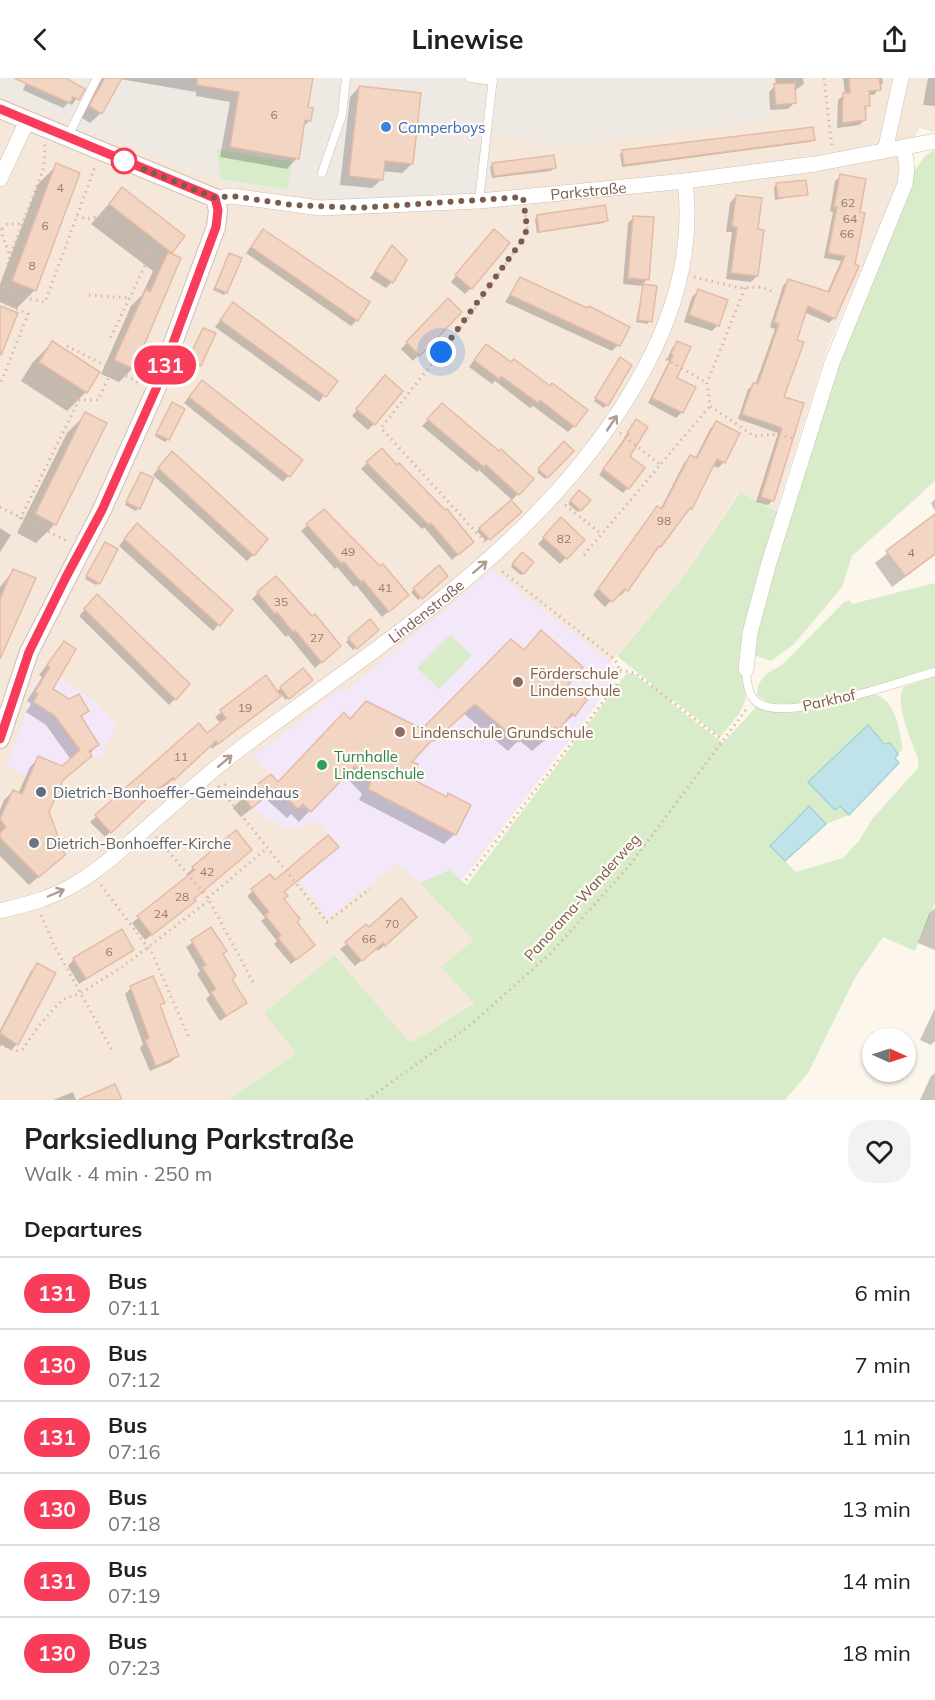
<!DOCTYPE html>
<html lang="en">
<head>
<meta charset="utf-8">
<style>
	:root { --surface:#fff; --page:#f2f2f2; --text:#202124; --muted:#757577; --line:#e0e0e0 }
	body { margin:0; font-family:Mulish,sans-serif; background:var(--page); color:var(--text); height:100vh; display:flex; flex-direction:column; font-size:22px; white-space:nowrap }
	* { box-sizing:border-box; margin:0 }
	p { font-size:20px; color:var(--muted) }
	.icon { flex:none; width:33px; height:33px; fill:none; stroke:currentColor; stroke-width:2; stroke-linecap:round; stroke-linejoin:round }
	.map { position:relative; height:1022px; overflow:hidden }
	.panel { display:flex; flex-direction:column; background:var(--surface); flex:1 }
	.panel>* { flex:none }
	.badge { padding:0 12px; border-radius:20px; font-size:21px; line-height:39px }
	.needle { width:39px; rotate:93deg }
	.controls { position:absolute; left:862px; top:950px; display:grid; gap:12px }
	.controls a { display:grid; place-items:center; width:54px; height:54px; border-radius:50%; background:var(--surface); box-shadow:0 2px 4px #0004; font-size:30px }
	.you { position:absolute; width:30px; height:30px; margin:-15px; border:4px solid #fff; border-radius:50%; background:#1a73e8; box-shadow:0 0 0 9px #1a73e833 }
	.map>.badge { position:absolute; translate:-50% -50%; box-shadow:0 0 0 3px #fff }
	h2 { padding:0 24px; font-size:22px; line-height:54px }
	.round { display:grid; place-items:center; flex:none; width:63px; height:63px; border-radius:24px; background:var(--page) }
	.overview { display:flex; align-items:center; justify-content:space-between; height:102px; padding:0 24px }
	h1 { font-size:28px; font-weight:700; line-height:45px }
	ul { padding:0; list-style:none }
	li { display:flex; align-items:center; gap:18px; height:72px; padding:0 24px; border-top:2px solid var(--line) }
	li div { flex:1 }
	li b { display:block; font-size:22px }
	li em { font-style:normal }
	li .badge { min-width:66px; font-weight:700; text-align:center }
	header { display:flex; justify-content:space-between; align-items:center; height:78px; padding:0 24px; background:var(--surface); font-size:27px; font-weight:700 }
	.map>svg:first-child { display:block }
	.residential { fill:#f5e8da }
	.industrial { fill:#efe9e4 }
	.education { fill:#f3e8fa }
	.green { fill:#d8ecc9 }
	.water { fill:#bfe3e8; stroke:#a5d3da; stroke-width:1.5 }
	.shadow { fill:#0003 }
	.building { fill:#f3d5c3; stroke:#e6bba3; stroke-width:1.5 }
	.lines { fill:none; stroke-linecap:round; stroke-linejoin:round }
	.service-casing { stroke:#d1beb0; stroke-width:9 }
	.minor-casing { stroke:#d1beb0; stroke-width:16 }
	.tertiary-casing { stroke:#d1beb0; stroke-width:20 }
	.path { stroke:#d9b8a5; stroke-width:3; stroke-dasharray:1.5 4.5; stroke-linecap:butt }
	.service { stroke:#fff; stroke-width:8 }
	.minor { stroke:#fff; stroke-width:15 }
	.tertiary { stroke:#fff; stroke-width:18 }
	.oneway { stroke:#af9d94 }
	.line-casing { stroke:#fff; stroke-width:14 }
	.line { stroke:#f83c5a; stroke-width:9 }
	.walk { stroke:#7a5c4d; stroke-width:6; stroke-dasharray:0 10.8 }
	.shop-dot { fill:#3f7fe0; stroke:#fffaf3; stroke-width:2 }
	.stop-dot { fill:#fff; stroke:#f83c5a; stroke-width:3 }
	.education-dot { fill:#8d6e63; stroke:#fffaf3; stroke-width:2 }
	.leisure-dot { fill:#2e9e5b; stroke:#fffaf3; stroke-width:2 }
	.service-dot { fill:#5c6f8a; stroke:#fffaf3; stroke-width:2 }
	.worship-dot { fill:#6b7280; stroke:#fffaf3; stroke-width:2 }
	.labels { text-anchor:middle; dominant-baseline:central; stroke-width:4.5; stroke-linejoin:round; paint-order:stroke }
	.number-label { font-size:12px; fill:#987a6a }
	.shop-label { font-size:15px; fill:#366cbe; stroke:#fffaf3; text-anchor:start }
	.street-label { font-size:15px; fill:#7a5c4d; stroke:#fffaf3 }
	.education-label { font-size:15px; fill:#785e54; stroke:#fffaf3; text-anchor:start }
	.leisure-label { font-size:15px; fill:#27864d; stroke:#fffaf3; text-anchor:start }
	.service-label { font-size:15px; fill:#4e5e75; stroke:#fffaf3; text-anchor:start }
	.worship-label { font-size:15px; fill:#5b616d; stroke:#fffaf3; text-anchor:start }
</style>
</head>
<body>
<header><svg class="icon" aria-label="back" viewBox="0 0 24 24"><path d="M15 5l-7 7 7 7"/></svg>Linewise<svg class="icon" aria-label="share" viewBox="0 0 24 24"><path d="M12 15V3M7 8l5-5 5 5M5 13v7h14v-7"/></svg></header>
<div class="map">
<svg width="935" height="1022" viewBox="0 0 935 1022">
	<rect width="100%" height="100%" fill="#fdf6ec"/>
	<path class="residential" d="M767,0H935V54L919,50L898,93L899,104L828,269L776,433L739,414L688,493L611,584L616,595L612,606L471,791L461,802L449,792L420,804L475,862L474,924L410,965L296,975L229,1022H0V17L226,105H491L492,57L566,68L770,34Z"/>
	<path class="industrial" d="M0,0H767L770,34L767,42L566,68L492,57L491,105L487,118L326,121L226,105L0,17Z"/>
	<g class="education">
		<path d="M493,492L611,584L615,589V602L461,802L449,792L420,805L397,785L328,841L299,801L338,769L319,744L287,752L252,730L242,718L271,696L254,678L341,611L346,613Z"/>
		<path d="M45,597L50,600L60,599L92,622L117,647L100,678H92L80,673L62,688L38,678L29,699L7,689L36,602L43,601Z"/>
	</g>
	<g class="green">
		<path d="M217,71L292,84L288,111L221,101Z"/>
		<path d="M935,72V403L852,478L842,509L794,566L771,583L756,578L752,565L844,262L915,92L926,77Z"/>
		<path d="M740,414L778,434L740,586L746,621L739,636L720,659L673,622L671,625L723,665L756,629C794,642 835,626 872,616C896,619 899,652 903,671L898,676L890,665L836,732L840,728L849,737L826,746L808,729L770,767L796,794L843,780L858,764L873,740L918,690V681C912,664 893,624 904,609L935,598V825L915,873L883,859L856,898L808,995L785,1022H229L296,975L264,935L334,877L410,965L474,925L441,889L474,862L420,805L449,792L467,807L626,596L632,595L651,609L652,606L617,578L688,493Z"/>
		<path d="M935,505V590C896,599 814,633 776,627C769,626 762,622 757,616L758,607L765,597L783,586L844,524L849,522L852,526Z"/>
		<path d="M450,557L472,577L439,611L417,590Z"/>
	</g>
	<g class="water">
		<path d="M868,647L884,666L890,665L898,676L895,680L899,685L849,737L840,728L835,732L808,704Z"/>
		<path d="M809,728L826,746L785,783L770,768Z"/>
	</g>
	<g class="shadow">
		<path d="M28,0H63L83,11L72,27L68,25L63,30L23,12Z"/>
		<path d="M102,0H311L306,30L309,43L303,49L297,80L287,91L220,79L230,24L196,18V14L120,1L101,35L90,45L80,39Z"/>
		<path d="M775,0H803L804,6L794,13V25L788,31L770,32L769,14L776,7Z"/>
		<path d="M843,0H882L883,5L874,17H868L865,42L859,47L837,50L838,22L845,16Z"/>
		<path d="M928,0H935V28L923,27Z"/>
		<path d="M359,9L412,86L402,95L382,93V101L372,110L340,107L350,19Z"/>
		<path d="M813,62L810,64L622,89L620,76L623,73Z"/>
		<path d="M57,87L35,212L16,231L0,224V206L38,106Z"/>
		<path d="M493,87L554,90L551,93L492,100L490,89Z"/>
		<path d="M841,98L864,103L834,240L829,245L804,234L795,263L782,320L802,326L773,422L768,427L756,424L778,355L738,341L748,311L755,307L775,251L770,249L783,208L788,202L827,215L841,183L824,180L833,134L830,133L835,103Z"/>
		<path d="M776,107L806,116L775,122L774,109Z"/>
		<path d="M122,111L171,174L133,290L119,304L101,296L131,228L142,217L153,193L91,146Z"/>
		<path d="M736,118L757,152V198L751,204L726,201L732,154H726L730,125Z"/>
		<path d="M537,139L606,143L604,145L537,155L535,141Z"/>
		<path d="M634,139L647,201L642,207L655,209L648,246L636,244L643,208L623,206L628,145Z"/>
		<path d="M263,152L357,242L351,248L246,175Z"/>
		<path d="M488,159L471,210L465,216L451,204Z"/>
		<path d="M392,169V204L386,210L370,200Z"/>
		<path d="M229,177L226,214L224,217L213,212Z"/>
		<path d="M520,200L618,267L612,273L505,224Z"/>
		<path d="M698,213L718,247L712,253L684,244L692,219Z"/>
		<path d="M448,222L460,234L413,283L401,271Z"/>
		<path d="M233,226L335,303L319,324L215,249Z"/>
		<path d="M203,251L200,287L197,290L187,285Z"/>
		<path d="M52,265L86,314L67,333L21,303L33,284Z"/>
		<path d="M677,265L675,300L682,334L676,340L648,325L669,283L667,282L672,270Z"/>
		<path d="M480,274L574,348L568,354L533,328L530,330L495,303L492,306L469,289Z"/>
		<path d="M617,284L606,327L604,330L594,323Z"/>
		<path d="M379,305L374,346L368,352L352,338Z"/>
		<path d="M196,310L301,383L283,404L184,325Z"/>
		<path d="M442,327L532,402L512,422L479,392L477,394L422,348Z"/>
		<path d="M170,329L168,361L165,364L155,358Z"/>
		<path d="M86,336L55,446L36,465L17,455L67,355Z"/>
		<path d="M636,343L628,378V410L623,415L599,397Z"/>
		<path d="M716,345L724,384L718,390L712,387L691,430L653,474L626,512L620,518L617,516L605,529L593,517L652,436L660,432L684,385L690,379L695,381L710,351Z"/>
		<path d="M564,365L571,373L545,401L537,394Z"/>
		<path d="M166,381L253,477L247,483L153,397Z"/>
		<path d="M367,385L466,469L452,482L424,449L422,451L361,391Z"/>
		<path d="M141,395L138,430L136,433L125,427Z"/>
		<path d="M579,414L589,422L578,434L568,426Z"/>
		<path d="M935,421V433L931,425Z"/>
		<path d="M511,424L520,434L486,463L477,453Z"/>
		<path d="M324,433L401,523L382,539L356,507L354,509L337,489L335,491L301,453Z"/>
		<path d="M935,437V477L892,509L875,485Z"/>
		<path d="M561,441L583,462L560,486L538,466Z"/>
		<path d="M0,450L11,457L0,474Z"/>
		<path d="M131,453L231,532L213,553L119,468Z"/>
		<path d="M105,466L99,505L96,507L85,501Z"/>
		<path d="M519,478L532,484L521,497L511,489Z"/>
		<path d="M439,489L446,498L418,522L411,514Z"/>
		<path d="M14,492L0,573V509Z"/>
		<path d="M258,515L333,574L315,590L288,557L286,559L252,521Z"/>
		<path d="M97,518L188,607L169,627L79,538Z"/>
		<path d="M370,543L377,552L353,572L346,564Z"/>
		<path d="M511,563L566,607L574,637L532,673L519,662L508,673L464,636L421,672L410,685V702L446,720L449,717L455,756L444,766L359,722L362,716L344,697L299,744L291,736L287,740L265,720L241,739L233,730L243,719L277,706L350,642L422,652Z"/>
		<path d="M64,565L51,611L87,633L81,640L97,667L81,687L61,704L48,734L54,786L29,807L0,778V732L4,722L13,713L18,716L30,689L39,680L62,690L71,682L46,647L26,634L31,626L27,623L42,599L39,597Z"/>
		<path d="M265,600L276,614L281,610L308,604L286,622L281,616L212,671L210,667L168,706L147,719L105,759L90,744L198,648L207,657L221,646L215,639Z"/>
		<path d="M236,754L188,829L145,862L132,845L190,798L187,796L193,790Z"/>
		<path d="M270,798L308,872L291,886L274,866L277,863L261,843L265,840L247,818Z"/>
		<path d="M935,830V872L918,865L929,836Z"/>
		<path d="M409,845L378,873L376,870L355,888L340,871L368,851Z"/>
		<path d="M211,851L231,901L245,924L220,943L206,921L210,917L197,896L200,893L186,869Z"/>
		<path d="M132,872L79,906L68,888L74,881Z"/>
		<path d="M37,887L17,966L11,972L0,966V952L31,893Z"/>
		<path d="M131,910L163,924L159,928L177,978L171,984L150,993L140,970L143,966L125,916Z"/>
		<path d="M935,930V963L931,967L920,962Z"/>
		<path d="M935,995V1022H920L931,998Z"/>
		<path d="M73,1014L76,1022H53Z"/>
	</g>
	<g class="building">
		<path d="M14,0H66L85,11L79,22L73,19L70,25Z"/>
		<path d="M105,0H122L102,36L89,28Z"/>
		<path d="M197,0H313L308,29L313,30L311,43L305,42L299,81L230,69L239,14L197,7Z"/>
		<path d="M849,0H879L881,12L869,13L870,28H865L866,42L842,45L843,15H850Z"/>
		<path d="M795,5L796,25L776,27L774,6Z"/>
		<path d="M359,8L421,15L413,86L385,83L383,102L349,98Z"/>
		<path d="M813,49L815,62L624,87L622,72Z"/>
		<path d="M554,77L556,90L494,98L492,85Z"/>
		<path d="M56,85L80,95L36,213L12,203Z"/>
		<path d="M840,96L866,101L860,134L865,135L855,186L859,188L835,241L808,228L797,262L804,264L784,319L804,325L774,423L761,419L782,350L742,336L753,305L758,306L779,246L774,244L788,201L829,214L845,178L828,175L837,129H834Z"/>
		<path d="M806,102L808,117L778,120L776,105Z"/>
		<path d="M122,109L185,158L172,175L109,126Z"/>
		<path d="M736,117L762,120L758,151L764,152L758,198L731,195L737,149L732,148Z"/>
		<path d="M605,127L608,143L539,154L537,137Z"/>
		<path d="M633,138L654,139L649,202L628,200Z"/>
		<path d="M263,151L370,224L358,243L251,169Z"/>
		<path d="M494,151L510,165L472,211L455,197Z"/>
		<path d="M392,167L407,182L393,205L375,193Z"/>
		<path d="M168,174L181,180L134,291L114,282L146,211L150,214Z"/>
		<path d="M229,175L242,180L227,215L215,210Z"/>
		<path d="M520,199L587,230L589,228L630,249L620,268L510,217Z"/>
		<path d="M643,206L657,208L652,244L638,242Z"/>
		<path d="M698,211L728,222L719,248L689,237Z"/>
		<path d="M448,220L462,234L420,278L406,264Z"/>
		<path d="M233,224L338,303L326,319L220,242Z"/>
		<path d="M0,228L18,235L1,277H0Z"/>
		<path d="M203,250L216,255L201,288L188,282Z"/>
		<path d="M52,263L100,294L87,315L39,284Z"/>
		<path d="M677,263L691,269L677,300L696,309L683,335L652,320L673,277L671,276Z"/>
		<path d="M486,266L511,284L514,281L550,308L552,305L588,332L575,349L540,322L538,325L501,298L499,301L474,282Z"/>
		<path d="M620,279L632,287L608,328L595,320Z"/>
		<path d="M385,297L403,313L375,347L356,331Z"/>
		<path d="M202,302L303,382L290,399L189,319Z"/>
		<path d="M172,324L185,331L169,362L156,356Z"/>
		<path d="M442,325L499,373L501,371L534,401L519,417L486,387L484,389L427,341Z"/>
		<path d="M85,334L107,345L56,447L35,436Z"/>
		<path d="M636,341L648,349L630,378L645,390L629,411L603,391L629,356L627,355Z"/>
		<path d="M716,343L740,355L725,385L717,381L692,431L690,430L661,469L659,468L628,513L625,511L612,524L598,511L657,428L662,431L690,377L697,380Z"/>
		<path d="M564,363L574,373L548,400L538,391Z"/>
		<path d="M382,370L397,387L399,385L445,432L447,431L474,464L458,477L431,445L429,447L366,384Z"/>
		<path d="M172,373L268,461L254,478L158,390Z"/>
		<path d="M141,394L154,400L140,431L126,424Z"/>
		<path d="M579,412L591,422L581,433L570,423Z"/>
		<path d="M511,422L522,434L490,462L479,450Z"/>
		<path d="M324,431L380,488L383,486L409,517L389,534L363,502L361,504L344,484L342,486L306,446Z"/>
		<path d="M935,436V476L905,498L886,473Z"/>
		<path d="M561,439L585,462L567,481L543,459Z"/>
		<path d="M137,445L233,532L220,548L124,461Z"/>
		<path d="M105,464L118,471L100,506L86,498Z"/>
		<path d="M522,474L534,484L524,496L512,486Z"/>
		<path d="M439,487L448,498L422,521L413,510Z"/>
		<path d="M13,491L36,500L0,581V521Z"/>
		<path d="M276,498L312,538L315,536L341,568L322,585L295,552L293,554L277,534L275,536L257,514Z"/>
		<path d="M97,516L190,606L176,622L84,531Z"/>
		<path d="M370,541L379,552L357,571L348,560Z"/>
		<path d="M541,552L583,589L568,607L587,622L575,638L572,635L559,652L555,649L544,663L530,652L519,664L475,626L434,663L432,662L412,684L418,686L412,701L447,719L448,715L471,727L456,757L368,711L371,705L355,688L311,734L303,726L298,731L276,710L252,730L242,718L271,696L278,704L344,634L350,641L366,623L422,651L511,561L524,572Z"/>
		<path d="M64,563L76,571L53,611L69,621L79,616L89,633L81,638L99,667L89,673L92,678L63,702L49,734L65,777L39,799L0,760V755L6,749L0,741L13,712L22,716L38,678L62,688L80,672L55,638L33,624L38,616L35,614L50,589L47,587Z"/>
		<path d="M303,590L313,602L289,621L280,609Z"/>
		<path d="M266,597L281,618L218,666L216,663L174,702L173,700L154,714L111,755L95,737L199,645L207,655L226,640L220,632Z"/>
		<path d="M236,752L252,772L194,821L196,823L152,857L137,838L195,792L192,789Z"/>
		<path d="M328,757L339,769L284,814L288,818L284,821L300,841L297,844L315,867L296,882L278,860L281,857L265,837L269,834L251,811L270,796L275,802Z"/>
		<path d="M401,820L417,839L385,868L383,865L362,883L345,864L366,846L369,849Z"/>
		<path d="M211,849L227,873L223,876L236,898L232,901L247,925L226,938L211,914L216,911L202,889L206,887L191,862Z"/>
		<path d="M122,851L134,872L86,901L73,880Z"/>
		<path d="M37,885L56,895L18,967L0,955Z"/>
		<path d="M153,898L165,925L160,927L179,978L156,988L145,962L149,960L130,908Z"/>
		<path d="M115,1006L122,1022H78Z"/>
	</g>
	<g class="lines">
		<defs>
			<g id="service">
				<path d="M470,0L493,3"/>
				<path d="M68,58L97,0"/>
				<path d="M322,95L342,37L346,0"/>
				<path d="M479,123L493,0"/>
				<path d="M746,591C747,603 747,617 758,625C788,645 899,603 935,594"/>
			</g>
			<g id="minor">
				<path d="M885,73L901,0"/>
				<path d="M0,101L27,43"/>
				<path id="s1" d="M215,120L232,118L320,130L479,123L685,103L815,86L935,63"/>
				<path d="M746,591L750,555L768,488L832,285L905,106L907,91L904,69"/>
				<path id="s2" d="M0,833C24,827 48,821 70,809C96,795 118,774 141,755C172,727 204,699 237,673C382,564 545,466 637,304C673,242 694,174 685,103"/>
			</g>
			<path id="tertiary" d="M0,31L215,120L218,132L216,149L156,311L102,432L29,574L0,661"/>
		</defs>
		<use href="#service" class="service-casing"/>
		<use href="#minor" class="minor-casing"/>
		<use href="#tertiary" class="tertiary-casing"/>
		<g class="path">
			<path d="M824,0L832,70"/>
			<path d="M77,137L86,141L104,138L151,175L109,263"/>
			<path d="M0,151L10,178L3,207C9,219 32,221 45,224L95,89"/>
			<path d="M2,151L7,146H22"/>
			<path d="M11,176L44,89L45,66"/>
			<path d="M694,199L739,210L762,209L773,214"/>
			<path d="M745,210L707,305L710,328L754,358L778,356L794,361"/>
			<path d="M89,217L129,220"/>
			<path d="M0,223L28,236L0,307"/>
			<path d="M67,268L140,305"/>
			<path d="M666,281L707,305"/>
			<path d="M49,302L79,322"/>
			<path d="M620,355L661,387"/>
			<path d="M565,427L600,455"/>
			<path d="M0,429L69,464"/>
			<path d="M20,441L79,322H98L112,292"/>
			<path d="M485,464L381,350L466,243L524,160L527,150L525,133"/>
			<path d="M584,477L710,328"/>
			<path d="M620,592L635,595L722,662"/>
			<path d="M218,708L327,844L370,811"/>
			<path d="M220,711L227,705"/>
			<path d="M156,759L208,820L254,906"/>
			<path d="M466,802L617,606C621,595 620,588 612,579L499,491"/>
			<path d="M101,807L152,875L189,960"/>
			<path d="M208,820L267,770"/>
			<path d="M41,837L54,867L113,974"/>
			<path d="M0,966L15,973L22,972L41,945L62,922L84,913L122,889L208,823"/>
			<path d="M367,1022L469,948L550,876L629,788L748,629"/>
		</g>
		<use href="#service" class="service"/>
		<use href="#minor" class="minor"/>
		<use href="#tertiary" class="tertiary"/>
	</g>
	<defs><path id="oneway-shaft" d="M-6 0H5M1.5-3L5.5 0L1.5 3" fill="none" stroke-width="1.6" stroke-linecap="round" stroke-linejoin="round" transform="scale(1.5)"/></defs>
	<g class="oneway">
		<use href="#oneway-shaft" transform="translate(612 345) rotate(-56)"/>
		<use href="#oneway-shaft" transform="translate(480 489) rotate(-41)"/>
		<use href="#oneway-shaft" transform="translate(225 683) rotate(-40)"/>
		<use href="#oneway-shaft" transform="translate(56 815) rotate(-23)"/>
	</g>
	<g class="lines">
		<defs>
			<path id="line" d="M0,31L215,120L218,132L216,149L156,311L102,432L66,499L29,574L0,661"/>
		</defs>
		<use href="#line" class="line-casing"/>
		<use href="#line" class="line"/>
		<path class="walk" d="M124,83L215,120L232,118L293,127L358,130L523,119L527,150L524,160L441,274"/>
	</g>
	<circle class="shop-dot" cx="386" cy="49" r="6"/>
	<circle class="stop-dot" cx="124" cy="83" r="12"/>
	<g class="education-dot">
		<circle cx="518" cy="604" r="6"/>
		<circle cx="400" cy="654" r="6"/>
	</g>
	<circle class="leisure-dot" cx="322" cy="687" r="6"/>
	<circle class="service-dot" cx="41" cy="714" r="6"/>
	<circle class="worship-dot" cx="34" cy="765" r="6"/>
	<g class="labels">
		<g class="number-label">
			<text x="274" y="36">6</text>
			<text x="60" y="109">4</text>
			<text x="848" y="124">62</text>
			<text x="850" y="140">64</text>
			<text x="45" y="147">6</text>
			<text x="847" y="155">66</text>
			<text x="32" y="187">8</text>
			<text x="664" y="442">98</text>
			<text x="564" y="460">82</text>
			<text x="348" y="473">49</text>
			<text x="911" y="474">4</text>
			<text x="385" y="509">41</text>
			<text x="281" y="523">35</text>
			<text x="317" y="559">27</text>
			<text x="245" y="629">19</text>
			<text x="181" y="678">11</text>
			<text x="207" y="793">42</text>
			<text x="182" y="818">28</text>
			<text x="161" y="835">24</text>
			<text x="392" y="845">70</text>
			<text x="369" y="860">66</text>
			<text x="109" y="873">6</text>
		</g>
		<g class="shop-label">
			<text x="398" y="49">Camperboys</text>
		</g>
		<g class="street-label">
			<text stroke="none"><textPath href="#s1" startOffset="375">Parkstraße</textPath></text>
			<text stroke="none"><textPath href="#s2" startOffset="525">Lindenstraße</textPath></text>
			<text transform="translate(829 622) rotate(-13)">Parkhof</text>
			<text transform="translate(582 819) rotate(-48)">Panorama-Wanderweg</text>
		</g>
		<g class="education-label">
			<text x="530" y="595">Förderschule<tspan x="530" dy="17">Lindenschule</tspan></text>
			<text x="412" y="654">Lindenschule Grundschule</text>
		</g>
		<g class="leisure-label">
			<text x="334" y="678">Turnhalle<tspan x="334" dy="17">Lindenschule</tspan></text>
		</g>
		<g class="service-label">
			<text x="53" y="714">Dietrich-Bonhoeffer-Gemeindehaus</text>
		</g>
		<g class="worship-label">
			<text x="46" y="765">Dietrich-Bonhoeffer-Kirche</text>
		</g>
	</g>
</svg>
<div class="controls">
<a><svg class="needle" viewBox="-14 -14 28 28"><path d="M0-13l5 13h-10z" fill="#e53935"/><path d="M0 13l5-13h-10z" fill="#757577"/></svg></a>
</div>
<div class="you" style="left:441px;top:274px"></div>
<b class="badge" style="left:165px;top:287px;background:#f83c5a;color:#fff">131</b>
</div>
<section class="panel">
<div class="overview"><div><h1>Parksiedlung Parkstraße</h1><p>Walk · 4 min · 250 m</p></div><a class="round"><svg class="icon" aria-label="heart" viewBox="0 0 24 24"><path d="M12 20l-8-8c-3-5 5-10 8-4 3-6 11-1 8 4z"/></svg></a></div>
<h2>Departures</h2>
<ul>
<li><span class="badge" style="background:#f83c5a;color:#fff">131</span><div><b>Bus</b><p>07:11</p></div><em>6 min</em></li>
<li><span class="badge" style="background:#f83c5a;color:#fff">130</span><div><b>Bus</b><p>07:12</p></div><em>7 min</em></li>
<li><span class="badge" style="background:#f83c5a;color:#fff">131</span><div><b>Bus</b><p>07:16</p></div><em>11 min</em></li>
<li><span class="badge" style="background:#f83c5a;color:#fff">130</span><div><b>Bus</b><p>07:18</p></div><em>13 min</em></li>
<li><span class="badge" style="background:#f83c5a;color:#fff">131</span><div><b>Bus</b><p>07:19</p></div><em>14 min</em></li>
<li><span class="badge" style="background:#f83c5a;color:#fff">130</span><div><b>Bus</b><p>07:23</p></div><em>18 min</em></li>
</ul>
</section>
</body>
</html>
